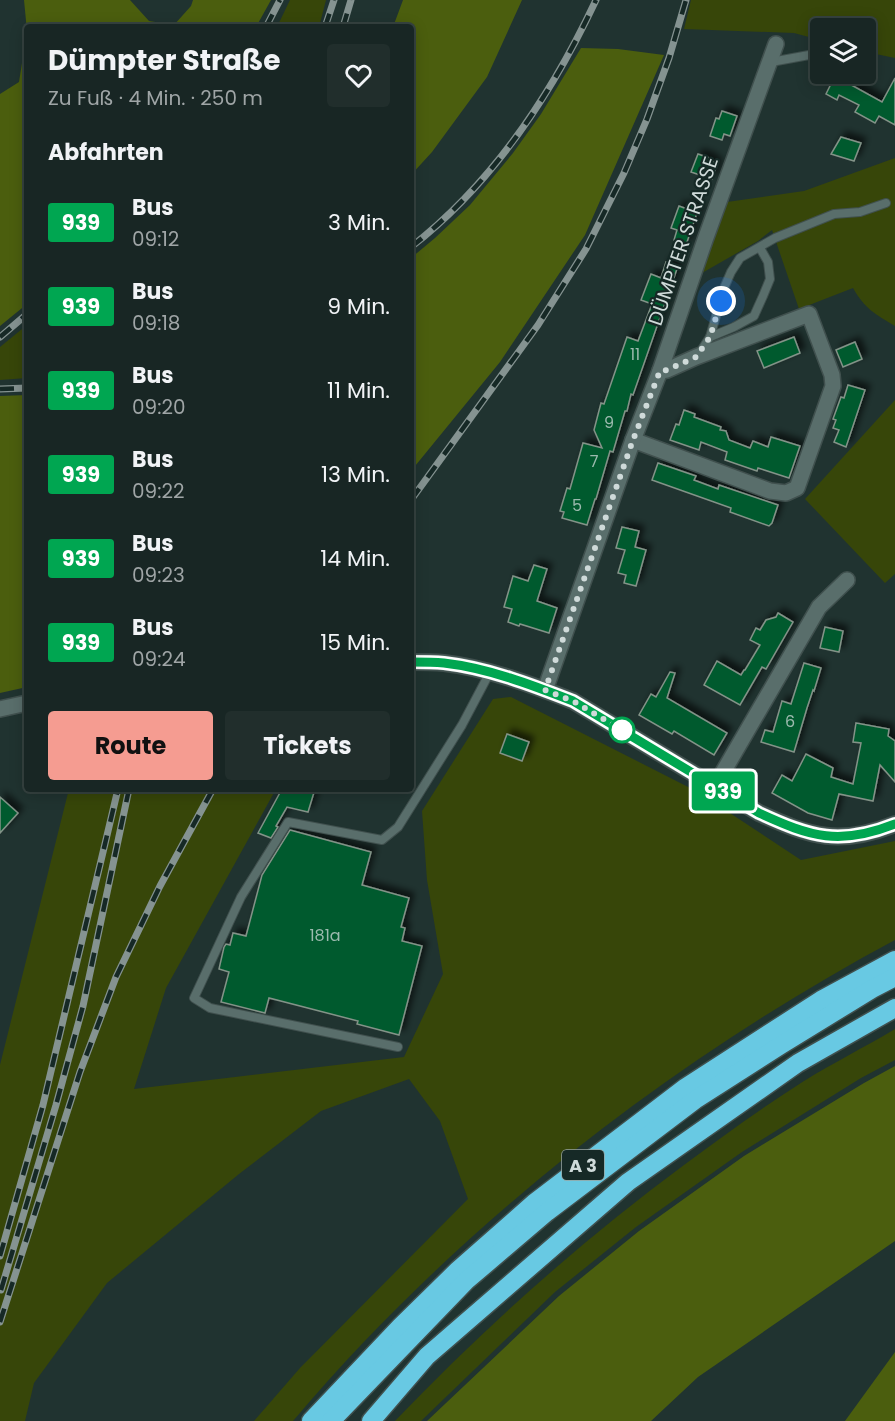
<!DOCTYPE html>
<html lang="de">
<head>
<meta charset="utf-8">
<style>
	:root { --surface:#182624; --page:#212e2c; --text:#f1f3f6; --muted:#9fa5a6; --line:#364341; --accent:#f59c91 }
	body { margin:0; font-family:Poppins,sans-serif; background:var(--page); color:var(--text); height:100vh; display:flex; flex-direction:column; font-size:22px; white-space:nowrap }
	* { box-sizing:border-box; margin:0 }
	p { font-size:20px; color:var(--muted) }
	.icon { flex:none; width:33px; height:33px; fill:none; stroke:currentColor; stroke-width:2; stroke-linecap:round; stroke-linejoin:round }
	.map { position:relative; flex:1; overflow:hidden }
	.panel { position:absolute; left:24px; top:24px; width:390px; height:768px; display:flex; flex-direction:column; background:var(--surface); border-radius:6px; box-shadow:0 3px 15px #0003,0 0 0 2px var(--line) }
	.panel>* { flex:none }
	.badge { padding:0 12px; border-radius:4px; font-size:21px; line-height:39px }
	.buttons { position:absolute; left:810px; top:18px; display:grid; gap:12px }
	.buttons a { display:grid; place-items:center; width:66px; height:66px; border-radius:6px; background:var(--surface); box-shadow:0 3px 15px #0003,0 0 0 2px var(--line); font-size:30px }
	.you { position:absolute; width:30px; height:30px; margin:-15px; border:4px solid #fff; border-radius:50%; background:#1a73e8; box-shadow:0 0 0 9px #1a73e833 }
	.map>.badge { position:absolute; translate:-50% -50%; box-shadow:0 0 0 3px #fff }
	h2 { padding:0 24px; font-size:22px; line-height:54px }
	.round { display:grid; place-items:center; flex:none; width:63px; height:63px; border-radius:6px; background:var(--page) }
	.head { display:flex; align-items:center; justify-content:space-between; height:102px; padding:0 24px }
	h1 { font-size:28px; font-weight:700; line-height:45px }
	.cta { display:flex; gap:12px; margin-top:auto; padding:12px 24px }
	.cta a { flex:1; height:69px; border-radius:6px; background:var(--accent); color:#111; font-size:24px; font-weight:700; line-height:69px; text-align:center }
	.cta a+a { background:var(--page); color:var(--text) }
	ul { padding:0; list-style:none }
	li { display:flex; align-items:center; gap:18px; height:84px; padding:0 24px }
	li div { flex:1 }
	li b { display:block; font-size:22px }
	li em { font-style:normal }
	li .badge { min-width:66px; font-weight:700; text-align:center }
	.map>svg:first-child { display:block }
	.green { fill:#374609 }
	.forest { fill:#4b5e0e }
	.building { fill:#005a2f; stroke:#839388; stroke-width:1.5; filter:url(#shadow) }
	.lines { fill:none; stroke-linecap:round; stroke-linejoin:round }
	.service-casing { stroke:#40504e; stroke-width:10 }
	.minor-casing { stroke:#40504e; stroke-width:18 }
	.secondary-casing { stroke:#40504e; stroke-width:18 }
	.motorway-casing { stroke:#40504e; stroke-width:21 }
	.service { stroke:#596e6b; stroke-width:8 }
	.minor { stroke:#596e6b; stroke-width:15 }
	.secondary { stroke:#596e6b; stroke-width:15 }
	.motorway { stroke:#68c9e3; stroke-width:18 }
	.rail-casing { stroke:#859391; stroke-width:7 }
	.rail { stroke:#162926; stroke-width:4.5; stroke-dasharray:14; stroke-linecap:butt }
	.line-casing { stroke:#fff; stroke-width:14 }
	.line { stroke:#00a651; stroke-width:9 }
	.walk { stroke:#cfdad9; stroke-width:6; stroke-dasharray:0 10.8 }
	.stop-dot { fill:#fff; stroke:#00a651; stroke-width:3 }
	.labels { text-anchor:middle; dominant-baseline:central; stroke-width:4.5; stroke-linejoin:round; paint-order:stroke }
	.number-label { font-size:16px; fill:#9bbaae }
	.shield { fill:#162926; stroke:#98a5a3; stroke-width:1.5 }
	.shield-label { font-size:18px; font-weight:bold; fill:#cfdad9 }
	.street-label { font-size:20px; fill:#cfdad9; stroke:#162926 }
</style>
</head>
<body>
<div class="map">
<svg width="895" height="1421" viewBox="0 0 895 1421">
	<defs>
		<filter id="shadow"><feDropShadow dx="5" dy="-5" stdDeviation="3" flood-color="#0009"/></filter>
	</defs>
	<rect width="100%" height="100%" fill="#203330"/>
	<g class="green">
		<path d="M290,0H326L319,27H277Z"/>
		<path d="M691,0H895V58L866,52V28H820V40L794,33L684,29Z"/>
		<path d="M895,158V326C875,314 865,309 853,288L799,309L772,230L758,241L702,273L727,202L804,191Z"/>
		<path d="M27,325V378L0,380V347Z"/>
		<path d="M895,400V574L885,583L805,499Z"/>
		<path d="M511,697L698,792L801,860L895,841V940C671,1060 457,1227 293,1421H254L300,1368L468,1199L440,1121L409,1079L321,1111L239,1174L107,1283L34,1383L25,1421H0V1065L69,789H276L166,988L134,1089L404,1057L443,974L427,880L422,811L493,699Z"/>
		<path d="M895,1029V1060L861,1078L742,1152L636,1227L555,1292L421,1421H395C484,1328 580,1242 684,1165C723,1136 763,1107 804,1081C833,1063 865,1047 895,1029Z"/>
	</g>
	<g class="forest">
		<path d="M24,0H130L149,21L174,25L191,6L193,0H271L256,27H27V304L0,326V94L19,82L27,31Z"/>
		<path d="M403,0H522L487,77L432,152L411,175V27H393Z"/>
		<path d="M581,48L618,49L664,55L585,235L500,362L411,471V258L435,238L470,205L513,153L541,114Z"/>
		<path d="M27,395V687L0,693V396Z"/>
		<path d="M895,1066V1241L698,1377L651,1421H427L559,1296L639,1231L744,1156L864,1083Z"/>
		<path d="M895,1352V1421H845Z"/>
	</g>
	<g class="building">
		<path d="M835,76L882,102L895,78V125L879,116L875,123L855,112L859,105L839,95L837,100L826,94Z"/>
		<path d="M722,111L737,116L730,136L724,134L722,140L710,136L716,118L719,119Z"/>
		<path d="M841,137L861,143L854,161L831,154Z"/>
		<path d="M698,154L712,159L711,161L717,163L712,179L691,172Z"/>
		<path d="M689,203L699,207L686,245L674,240L677,230L671,228L679,206L687,209Z"/>
		<path d="M666,262L678,266L633,395L631,394L627,411H625L613,452L610,451L596,499H595L587,525L562,518L564,512L560,511L567,488L570,489L583,443L602,448L594,430L601,403L604,404L627,337L638,341L652,304L641,300L651,274L661,278Z"/>
		<path d="M794,337L800,353L764,368L757,351Z"/>
		<path d="M855,342L862,359L843,367L836,350Z"/>
		<path d="M848,385L865,390L846,447L834,442L839,430L833,428L836,420L833,419L841,397L844,398Z"/>
		<path d="M684,410L695,414L694,417L721,427L720,430L726,431L729,440L750,448L753,441L768,447L771,437L800,446L789,478L758,468L757,471L725,460L727,452L701,442L699,450L670,440L676,424L679,425Z"/>
		<path d="M658,463L696,476L694,480L718,489L719,485L778,505L772,523L769,526L730,512L731,508L652,480Z"/>
		<path d="M622,527L639,531L635,547L646,550L636,586L624,583L626,575L618,573L625,550L616,548Z"/>
		<path d="M534,565L547,569L537,601L557,608L549,633L520,624L519,626L508,622L512,609L504,607L513,576L528,581Z"/>
		<path d="M778,613L793,622L766,669L762,667L740,705L704,685L717,661L741,675L744,670H745L760,645L750,640L756,628L760,630L766,620L776,617Z"/>
		<path d="M825,627L843,631L839,652L820,648Z"/>
		<path d="M804,663L821,668L814,691L813,690L807,708L794,752L761,742L765,730L773,732L782,701L791,704Z"/>
		<path d="M670,672L675,673L667,698L727,733L714,755L674,731L672,734L639,715L651,694L656,697Z"/>
		<path d="M856,723L889,729L888,736L895,741V782L880,765L873,801L839,794L832,820L808,813L772,793L782,775L792,781L806,754L833,768L831,777L853,784L861,743L853,742Z"/>
		<path d="M507,734L529,742L522,761L500,753Z"/>
		<path d="M282,789L295,792V789H315L308,812L287,807L276,826L278,827L271,838L258,833Z"/>
		<path d="M0,797L18,813L0,833Z"/>
		<path d="M290,830L371,852L362,885L409,898L401,927L405,928L402,941L422,946L399,1035L357,1024L358,1021L269,998L265,1013L221,1002L229,972L219,969L224,947L226,944L230,945L233,933L246,936L262,875Z"/>
	</g>
	<g class="lines">
		<defs>
			<g id="service">
				<path d="M771,62L820,53"/>
				<path d="M710,337L724,288L731,272L740,258L775,238L834,214L860,212L886,203"/>
				<path d="M699,354L710,337L734,327L754,316L763,296L770,279L768,262L760,248"/>
				<path d="M398,1047L210,1008L194,998L241,897L288,822L382,840L398,827L462,725L490,672"/>
			</g>
			<g id="minor">
				<path d="M633,440L770,491L786,493L797,488L833,386L832,375L809,314L696,357L667,370L660,371"/>
				<path d="M545,690L633,440L660,371L705,240L776,44"/>
				<path d="M715,786L819,607L847,580"/>
			</g>
			<g id="secondary">
				<path d="M411,662C422,662 433,662 444,663C488,668 532,685 573,701L759,813C811,837 840,846 895,824"/>
				<path d="M0,709L27,703"/>
			</g>
			<g id="motorway">
				<path d="M311,1421L400,1327L458,1270L534,1203L686,1087L821,1000L895,960"/>
				<path d="M331,1421L466,1281L547,1212L695,1100L781,1045L872,989L895,977"/>
				<path d="M371,1421L427,1356L628,1182L798,1063L895,1008"/>
			</g>
		</defs>
		<use href="#service" class="service-casing"/>
		<use href="#minor" class="minor-casing"/>
		<use href="#secondary" class="secondary-casing"/>
		<use href="#motorway" class="motorway-casing"/>
		<use href="#service" class="service"/>
		<use href="#minor" class="minor"/>
		<use href="#secondary" class="secondary"/>
		<use href="#motorway" class="motorway"/>
		<defs>
			<g id="rail">
				<path d="M266,27L280,0"/>
				<path d="M325,27L334,0"/>
				<path d="M343,27L351,0"/>
				<path d="M411,247C493,183 552,94 596,0"/>
				<path d="M0,337L27,314"/>
				<path d="M0,389L27,388"/>
				<path d="M411,500L538,325L586,249L624,173L647,119L669,58L686,0"/>
				<path d="M0,1256L43,1105L118,789"/>
				<path d="M1,1290L56,1105L83,1006L129,789"/>
				<path d="M0,1322L80,1072L116,977L160,886L213,789"/>
			</g>
		</defs>
		<use href="#rail" class="rail-casing"/>
		<use href="#rail" class="rail"/>
	</g>
	<g class="lines">
		<defs>
			<path id="line" d="M411,662C422,662 433,662 444,663C488,668 532,685 573,701L759,813C811,837 840,846 895,824"/>
		</defs>
		<use href="#line" class="line-casing"/>
		<use href="#line" class="line"/>
		<path class="walk" d="M622,730L573,701L545,690L633,440L660,371L667,370L696,357L710,337L721,301"/>
	</g>
	<circle class="stop-dot" cx="622" cy="730" r="12"/>
	<g class="labels">
		<g class="number-label">
			<text x="635" y="354">11</text>
			<text x="609" y="422">9</text>
			<text x="594" y="461">7</text>
			<text x="577" y="505">5</text>
			<text x="790" y="721">6</text>
			<text x="325" y="935">181a</text>
		</g>
		<rect class="shield" x="562" y="1150" width="42" height="30" rx="4.5"/>
		<g class="shield-label">
			<text x="583" y="1165">A 3</text>
		</g>
		<g class="street-label">
			<text transform="translate(683 241) rotate(-71)">DÜMPTER STRASSE</text>
		</g>
	</g>
</svg>
<div class="buttons">
<a><svg class="icon" aria-label="layers" viewBox="0 0 24 24"><path d="M12 4l9 5-9 5-9-5zM3 14l9 5 9-5"/></svg></a>
</div>
<div class="you" style="left:721px;top:301px"></div>
<b class="badge" style="left:723px;top:791px;background:#00a651;color:#fff">939</b>
<section class="panel">
<div class="head"><div><h1>Dümpter Straße</h1><p>Zu Fuß · 4 Min. · 250 m</p></div><a class="round"><svg class="icon" aria-label="heart" viewBox="0 0 24 24"><path d="M12 20l-8-8c-3-5 5-10 8-4 3-6 11-1 8 4z"/></svg></a></div>
<h2>Abfahrten</h2>
<ul>
<li><span class="badge" style="background:#00a651;color:#fff">939</span><div><b>Bus</b><p>09:12</p></div><em>3 Min.</em></li>
<li><span class="badge" style="background:#00a651;color:#fff">939</span><div><b>Bus</b><p>09:18</p></div><em>9 Min.</em></li>
<li><span class="badge" style="background:#00a651;color:#fff">939</span><div><b>Bus</b><p>09:20</p></div><em>11 Min.</em></li>
<li><span class="badge" style="background:#00a651;color:#fff">939</span><div><b>Bus</b><p>09:22</p></div><em>13 Min.</em></li>
<li><span class="badge" style="background:#00a651;color:#fff">939</span><div><b>Bus</b><p>09:23</p></div><em>14 Min.</em></li>
<li><span class="badge" style="background:#00a651;color:#fff">939</span><div><b>Bus</b><p>09:24</p></div><em>15 Min.</em></li>
</ul>
<div class="cta"><a>Route</a><a>Tickets</a></div>
</section>
</div>
</body>
</html>
